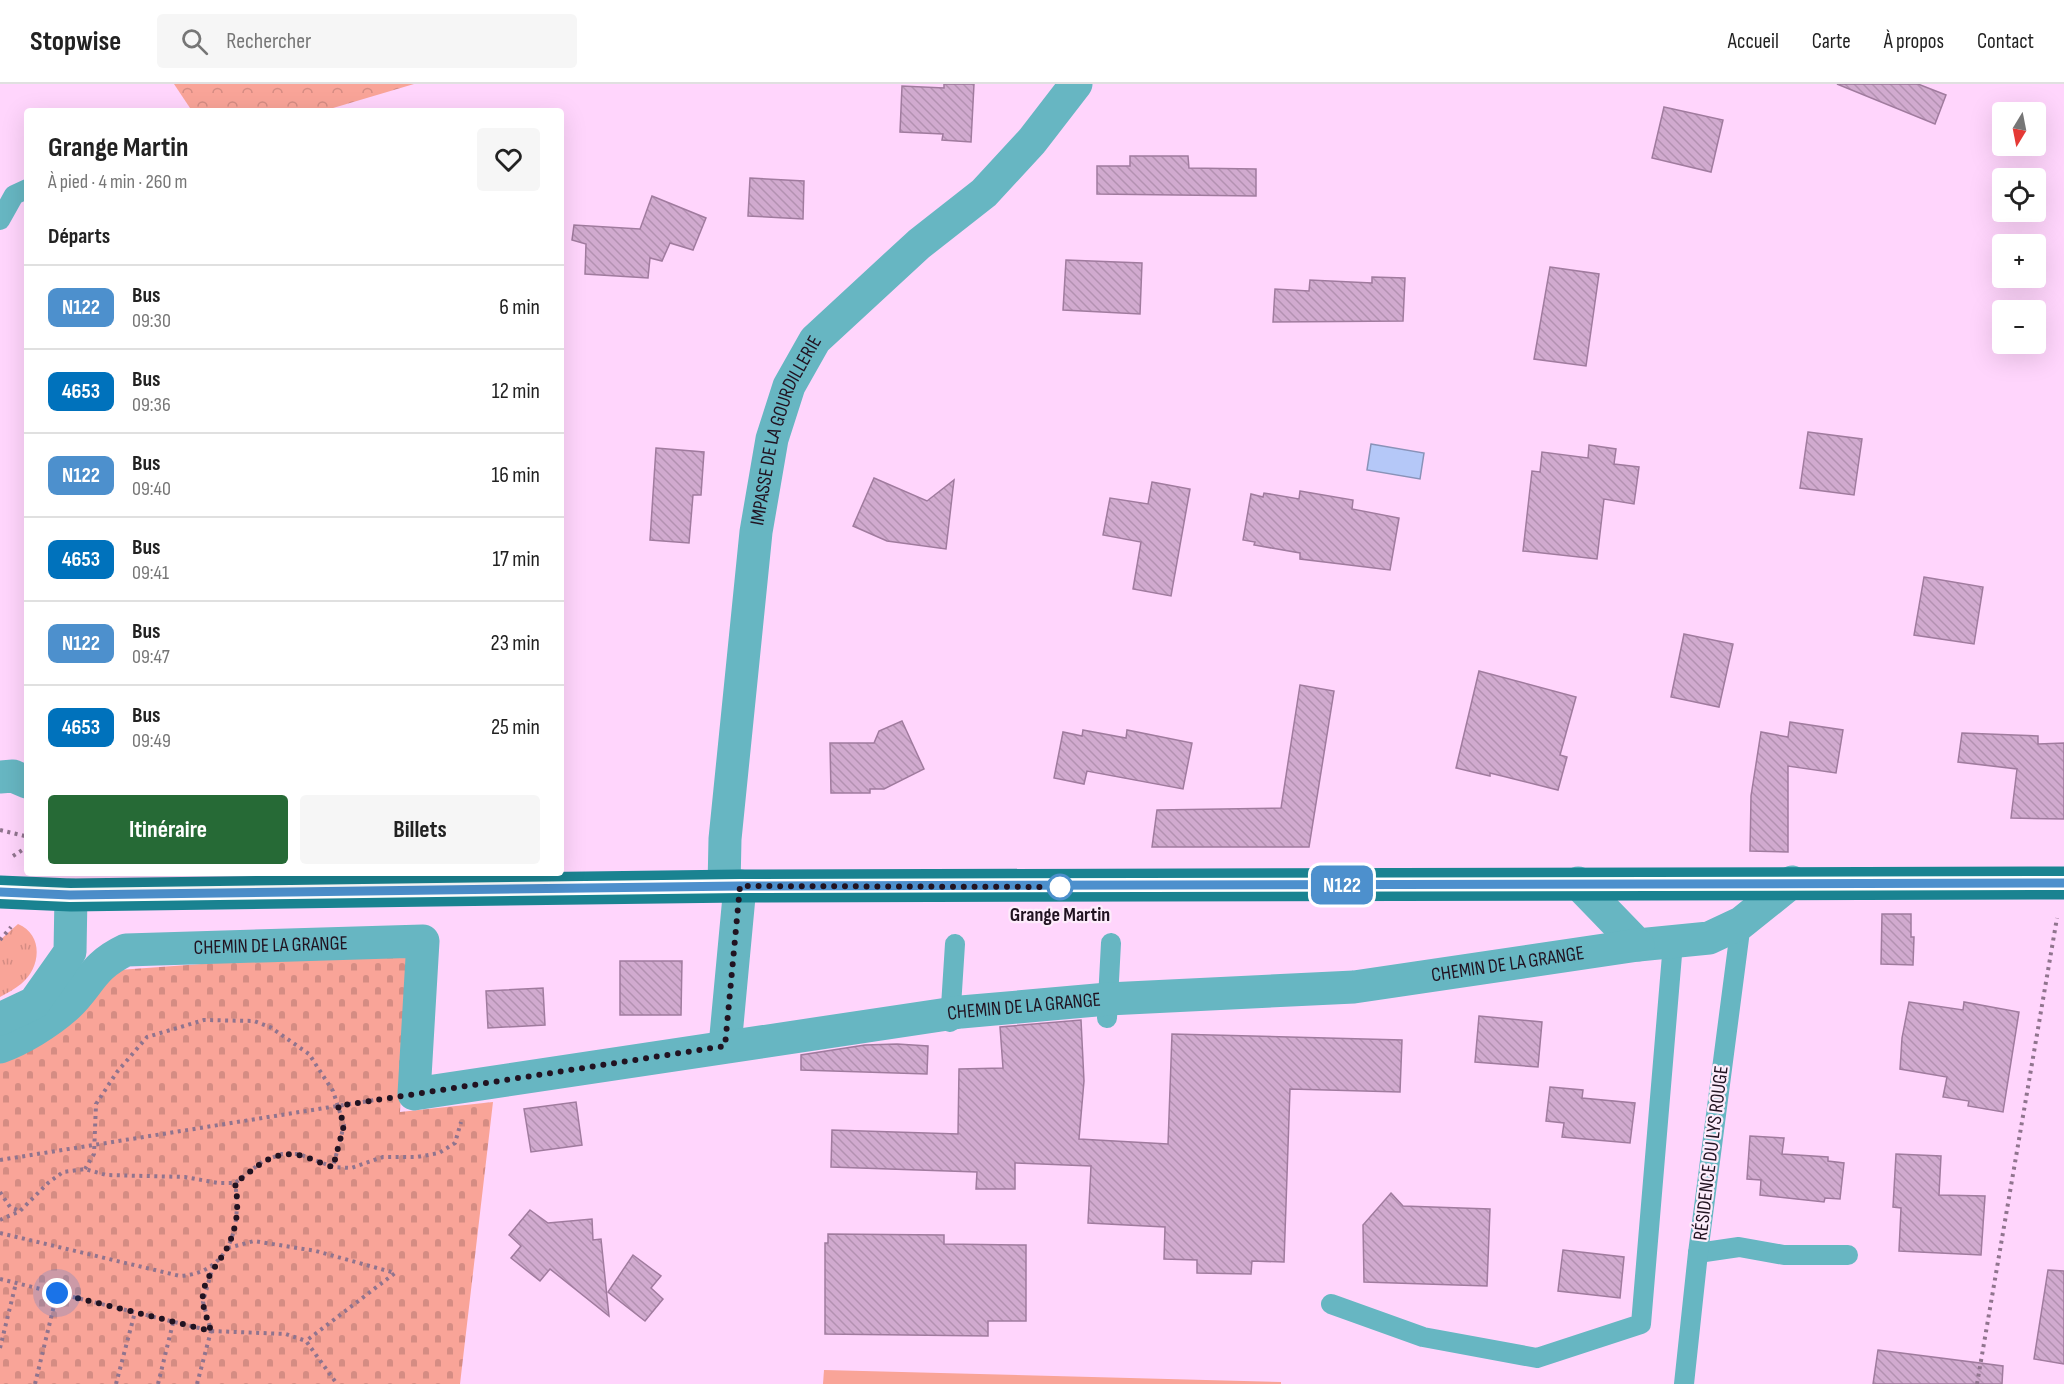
<!DOCTYPE html>
<html lang="fr">
<head>
<meta charset="utf-8">
<style>
	:root { --surface:#fff; --page:#f6f6f6; --text:#222; --muted:#767676; --line:#e0e0e0; --accent:#266a36 }
	body { margin:0; font-family:"Sofia Sans Condensed",sans-serif; background:var(--page); color:var(--text); height:100vh; display:flex; flex-direction:column; font-size:22px; white-space:nowrap }
	* { box-sizing:border-box; margin:0 }
	p { font-size:20px; color:var(--muted) }
	.icon { flex:none; width:33px; height:33px; fill:none; stroke:currentColor; stroke-width:2; stroke-linecap:round; stroke-linejoin:round }
	.map { position:relative; flex:1; overflow:hidden }
	.panel { position:absolute; left:24px; top:24px; width:540px; height:768px; display:flex; flex-direction:column; background:var(--surface); border-radius:6px; box-shadow:0 6px 24px #0002 }
	.panel>* { flex:none }
	.badge { padding:0 12px; border-radius:9px; font-size:21px; line-height:39px }
	.needle { width:39px; rotate:190deg }
	.controls { position:absolute; left:1992px; top:18px; display:grid; gap:12px }
	.controls a { display:grid; place-items:center; width:54px; height:54px; border-radius:6px; background:var(--surface); box-shadow:0 6px 24px #0002; font-size:30px }
	.you { position:absolute; width:30px; height:30px; margin:-15px; border:4px solid #fff; border-radius:50%; background:#1a73e8; box-shadow:0 0 0 9px #1a73e833 }
	.map>.badge { position:absolute; translate:-50% -50%; box-shadow:0 0 0 3px #fff }
	h2 { padding:0 24px; font-size:22px; line-height:54px }
	.round { display:grid; place-items:center; flex:none; width:63px; height:63px; border-radius:6px; background:var(--page) }
	.head { display:flex; align-items:center; justify-content:space-between; height:102px; padding:0 24px }
	h1 { font-size:28px; font-weight:700; line-height:45px }
	.primary-button { display:flex; gap:12px; margin-top:auto; padding:12px 24px }
	.primary-button a { flex:1; height:69px; border-radius:6px; background:var(--accent); color:#fff; font-size:24px; font-weight:700; line-height:69px; text-align:center }
	.primary-button a+a { background:var(--page); color:var(--text) }
	ul { padding:0; list-style:none }
	li { display:flex; align-items:center; gap:18px; height:84px; padding:0 24px; border-top:2px solid var(--line) }
	li div { flex:1 }
	li b { display:block; font-size:22px }
	li em { font-style:normal }
	li .badge { min-width:66px; font-weight:700; text-align:center }
	header { display:flex; align-items:center; gap:36px; box-sizing:border-box; height:84px; padding:0 30px; background:var(--surface); border-bottom:2px solid var(--line) }
	header strong { font-size:28px }
	nav { display:flex; gap:33px; margin-inline-start:auto; font-size:21px }
	.search { width:420px; height:54px; background:var(--page); display:flex; align-items:center; gap:15px; box-sizing:border-box; padding:0 21px; border-radius:6px; color:var(--muted); font-size:22px }
	.map>svg:first-child { display:block }
	.grass { fill:url(#grass-tufts) }
	.forest { fill:url(#forest-crowns) }
	.cemetery { fill:url(#cemetery-stones) }
	.pitch { fill:#f9a498 }
	.water { fill:#b5c8f8; stroke:#8992b8; stroke-width:1.5 }
	.building { fill:url(#building-back-hatch); stroke:#a07b9e; stroke-width:1.5 }
	.lines { fill:none; stroke-linecap:round; stroke-linejoin:round }
	.path { stroke:#90748e; stroke-width:4; stroke-dasharray:3 4.5; stroke-linecap:butt }
	.service { stroke:#67b6c2; stroke-width:20 }
	.minor { stroke:#67b6c2; stroke-width:33 }
	.tertiary { stroke:#67b6c2; stroke-width:33 }
	.primary { stroke:#1a8391; stroke-width:33 }
	.line-casing { stroke:#fff; stroke-width:14 }
	.line { stroke:#4d90cd; stroke-width:9 }
	.walk { stroke:#211321; stroke-width:6; stroke-dasharray:0 10.8 }
	.stop-dot { fill:#fff; stroke:#4d90cd; stroke-width:3 }
	.labels { text-anchor:middle; dominant-baseline:central; stroke-width:4.5; stroke-linejoin:round; paint-order:stroke }
	.street-label { font-size:20px; fill:#211321; stroke:#fdecfb }
	.stop-label { font-size:20px; font-weight:bold; fill:#211321; stroke:#fdecfb }
</style>
</head>
<body>
<header>
<strong>Stopwise</strong>
<div class="search"><svg class="icon" aria-label="search" viewBox="0 0 24 24"><circle cx="10" cy="10" r="6"/><path d="M15 15l6 6"/></svg>Rechercher</div>
<nav><a>Accueil</a><a>Carte</a><a>À propos</a><a>Contact</a></nav>
</header>
<div class="map">
<svg width="2064" height="1300" viewBox="0 0 2064 1300">
	<defs>
		<pattern id="grass-tufts" width="24" height="20" patternUnits="userSpaceOnUse" patternTransform="scale(1.5)"><rect width="24" height="20" fill="#f9a498"/><path d="M3 7l-1-3M5 7V3M7 7l1-3M15 17l-1-3M17 17v-4M19 17l1-3" fill="none" stroke="#d58c83"/></pattern>
		<pattern id="forest-crowns" width="20" height="18" patternUnits="userSpaceOnUse" patternTransform="scale(1.5)"><rect width="20" height="18" fill="#f9a498"/><path d="M2 6a3 3 0 1 1 6 0M12 15a3 3 0 1 1 6 0" fill="none" stroke="#d58c83"/></pattern>
		<pattern id="cemetery-stones" width="16" height="16" patternUnits="userSpaceOnUse" patternTransform="scale(1.5)"><rect width="16" height="16" fill="#f9a498"/><path d="M2 7V4a2 2 0 0 1 4 0v3zM10 15v-3a2 2 0 0 1 4 0v3z" fill="#d58c83"/></pattern>
		<pattern id="building-back-hatch" width="6" height="6" patternUnits="userSpaceOnUse" patternTransform="scale(1.5)"><rect width="6" height="6" fill="#d1aacf"/><path d="M-1 5l2 2M0 0l6 6M5-1l2 2" fill="none" stroke="#b391b1"/></pattern>
	</defs>
	<rect width="100%" height="100%" fill="#ffd5fc"/>
	<path class="grass" d="M18,840C44,851 41,884 21,900C15,905 7,909 0,913V856Z"/>
	<path class="forest" d="M174,0H414L323,27H192Z"/>
	<path class="cemetery" d="M410,865L400,1028L493,1018L460,1300H0V972L119,886Z"/>
	<path class="pitch" d="M824,1286L1281,1298V1300H823Z"/>
	<path class="water" d="M1371,360L1424,369L1420,395L1367,386Z"/>
	<g class="building">
		<path d="M944,0H974L971,58L942,56L943,50L900,48L902,2L944,4Z"/>
		<path d="M1837,0H1918L1946,11L1935,40Z"/>
		<path d="M1664,23L1723,36L1711,88L1652,74Z"/>
		<path d="M1130,72H1188L1189,84L1256,85V112L1097,110V82H1130Z"/>
		<path d="M750,94L804,97L803,135L748,132Z"/>
		<path d="M652,112L706,134L693,166L670,159L662,177L650,174L648,194L585,190L586,160L572,156L574,141L640,145Z"/>
		<path d="M1066,176L1142,179L1140,230L1063,226Z"/>
		<path d="M1550,183L1599,190L1586,282L1534,275Z"/>
		<path d="M1372,193L1405,194L1403,237L1273,238L1275,205L1309,207L1310,196L1372,199Z"/>
		<path d="M1808,348L1862,355L1854,411L1800,404Z"/>
		<path d="M1589,361L1616,365L1614,380L1639,383L1634,420L1604,415L1597,475L1523,467L1532,387L1540,388L1542,368L1588,374Z"/>
		<path d="M656,364L704,368L701,411H693L689,459L650,456Z"/>
		<path d="M874,394L927,417L954,396L946,465L887,457L853,442Z"/>
		<path d="M1152,398L1190,405L1171,512L1133,505L1141,458L1103,451L1110,414L1148,420Z"/>
		<path d="M1300,407L1353,416L1352,425L1399,434L1390,486L1300,475V469L1254,461L1255,458L1243,456L1251,410L1263,413L1264,409L1299,415Z"/>
		<path d="M1924,493L1983,503L1974,560L1914,551Z"/>
		<path d="M1684,550L1733,560L1719,623L1671,613Z"/>
		<path d="M1479,587L1576,613L1560,671L1567,673L1558,706L1490,689V692L1456,684Z"/>
		<path d="M1300,601L1334,607L1309,763H1152L1157,726L1281,724Z"/>
		<path d="M902,637L924,685L884,705H870V709H831L830,659H874L879,647Z"/>
		<path d="M1790,638L1843,646L1836,689L1788,682V768L1750,767L1751,712L1761,648L1788,653Z"/>
		<path d="M1083,646L1126,654L1127,646L1192,659L1183,705L1087,687L1084,700L1054,694L1063,648L1082,652Z"/>
		<path d="M1962,649L2038,652V660L2064,659V735L2011,734L2017,685L1958,678Z"/>
		<path d="M1882,830H1911V853H1914L1913,881L1881,880Z"/>
		<path d="M620,877H682L681,931H620Z"/>
		<path d="M543,904L545,941L488,944L486,907Z"/>
		<path d="M1909,918L1963,926L1964,918L2019,928L2003,1028L1968,1022L1969,1017L1943,1013L1947,993L1900,985L1902,954Z"/>
		<path d="M1479,932L1542,938L1538,983L1475,978Z"/>
		<path d="M1081,936L1084,997L1079,1055L1168,1060L1172,950L1402,956L1400,1008L1290,1005L1284,1178L1252,1177L1251,1190L1197,1189V1176L1164,1175L1165,1143L1088,1139L1091,1082L1015,1079V1105H976L977,1088L831,1083L832,1046L958,1050L959,985L1003,984L1000,943Z"/>
		<path d="M897,960L928,962L927,990L801,986V971L865,961Z"/>
		<path d="M1550,1003L1583,1006L1582,1014L1635,1019L1630,1059L1562,1053L1564,1039L1546,1037Z"/>
		<path d="M576,1018L582,1061L531,1068L524,1025Z"/>
		<path d="M1750,1052L1784,1054L1782,1070L1828,1073V1077L1844,1079L1840,1115L1825,1114L1824,1118L1760,1111L1761,1096L1747,1095Z"/>
		<path d="M1896,1070L1941,1072L1939,1111L1985,1112L1981,1171L1899,1167L1901,1124L1893,1123Z"/>
		<path d="M1391,1109L1403,1122L1490,1125L1487,1202L1364,1198L1363,1141Z"/>
		<path d="M530,1126L548,1139L592,1135L593,1156L601,1155L609,1232L550,1185L540,1197L511,1174L521,1162L509,1151Z"/>
		<path d="M828,1150L944,1151V1160L1026,1161V1237H988V1252L825,1250V1159H828Z"/>
		<path d="M1563,1166L1624,1173L1620,1214L1558,1207Z"/>
		<path d="M633,1171L661,1192L651,1204L663,1215L645,1237L608,1208Z"/>
		<path d="M2048,1186L2064,1187V1280L2034,1275Z"/>
		<path d="M1878,1266L2003,1282L2002,1300H1873Z"/>
	</g>
	<g class="lines">
		<g class="path">
			<path d="M0,746L25,752L27,759"/>
			<path d="M13,772L27,763"/>
			<path d="M0,856L11,843"/>
			<path d="M0,1076L381,1015"/>
			<path d="M85,1085L94,1070L96,1020L117,988L147,953L204,936L254,937L270,943L309,970L333,1007L344,1041L333,1083"/>
			<path d="M0,1108L10,1123L20,1127"/>
			<path d="M0,1136L20,1127L48,1099L63,1088L85,1085L106,1091L185,1093L218,1099H235L263,1077L282,1070H299L333,1083L351,1084L383,1073H417L439,1069L455,1059L461,1038"/>
			<path d="M0,1149L180,1192C230,1189 242,1142 235,1099"/>
			<path d="M228,1164L254,1157L316,1167L395,1189L306,1257"/>
			<path d="M0,1195L211,1247L286,1250L306,1257L337,1300"/>
			<path d="M0,1264L16,1199"/>
			<path d="M35,1300L57,1209"/>
			<path d="M116,1300L135,1228"/>
			<path d="M158,1300L173,1239"/>
			<path d="M197,1300L211,1247L203,1218L213,1182"/>
			<path d="M1977,1300L2057,834"/>
		</g>
		<g class="service">
			<path d="M0,136L14,111L27,105"/>
			<path d="M1107,934L1111,859"/>
			<path d="M950,938L955,860"/>
			<path d="M1698,1169L1739,1163L1784,1171H1848"/>
			<path d="M1331,1220L1423,1253L1537,1274L1641,1240L1673,859"/>
			<path d="M1684,1300L1698,1169L1741,839"/>
		</g>
		<g class="minor">
			<path d="M0,693L13,692L27,698"/>
			<path d="M1578,799L1638,861L1709,854L1741,839L1792,798"/>
			<path id="s1" d="M724,802L725,755L756,448L772,355L789,302L815,256L919,160L984,109L1032,57L1076,0"/>
			<path d="M725,962L740,802"/>
			<path id="s2" d="M0,963C22,955 48,939 65,924C90,902 90,883 126,866L423,857L414,1010L961,928L1108,915L1354,903L1638,861"/>
		</g>
		<path class="tertiary" d="M0,935L34,919L70,868L71,811"/>
		<path class="primary" d="M0,808L71,811L740,802L2064,799"/>
	</g>
	<g class="lines">
		<defs>
			<path id="line" d="M0,808L70,811L740,802L2064,799"/>
		</defs>
		<use href="#line" class="line-casing"/>
		<use href="#line" class="line"/>
		<path class="walk" d="M57,1209L211,1247C208,1238 205,1229 203,1220C200,1196 219,1181 228,1162C238,1140 239,1121 235,1099C254,1086 271,1066 297,1071C308,1072 321,1080 333,1083L344,1041L338,1022L725,962L740,802L1060,803"/>
	</g>
	<circle class="stop-dot" cx="1060" cy="803" r="12"/>
	<g class="labels">
		<g class="street-label">
			<text stroke="none"><textPath href="#s1" startOffset="462">IMPASSE DE LA GOURDILLERIE</textPath></text>
			<text stroke="none"><textPath href="#s2" startOffset="306">CHEMIN DE LA GRANGE</textPath></text>
			<text stroke="none"><textPath href="#s2" startOffset="1714">CHEMIN DE LA GRANGE</textPath></text>
			<text stroke="none"><textPath href="#s2" startOffset="1228">CHEMIN DE LA GRANGE</textPath></text>
			<text transform="translate(1711 1069) rotate(-83)">RÉSIDENCE DU LYS ROUGE</text>
		</g>
		<g class="stop-label">
			<text x="1060" y="831">Grange Martin</text>
		</g>
	</g>
</svg>
<div class="controls">
<a><svg class="needle" viewBox="-14 -14 28 28"><path d="M0-13l5 13h-10z" fill="#e53935"/><path d="M0 13l5-13h-10z" fill="#767676"/></svg></a>
<a><svg class="icon" aria-label="locate" viewBox="0 0 24 24"><circle cx="12" cy="12" r="6"/><path d="M12 2v4M12 18v4M2 12h4M18 12h4"/></svg></a>
<a>+</a>
<a>−</a>
</div>
<div class="you" style="left:57px;top:1209px"></div>
<b class="badge" style="left:1342px;top:801px;background:#4d90cd;color:#fff">N122</b>
<section class="panel">
<div class="head"><div><h1>Grange Martin</h1><p>À pied · 4 min · 260 m</p></div><a class="round"><svg class="icon" aria-label="heart" viewBox="0 0 24 24"><path d="M12 20l-8-8c-3-5 5-10 8-4 3-6 11-1 8 4z"/></svg></a></div>
<h2>Départs</h2>
<ul>
<li><span class="badge" style="background:#4d90cd;color:#fff">N122</span><div><b>Bus</b><p>09:30</p></div><em>6 min</em></li>
<li><span class="badge" style="background:#0072bc;color:#fff">4653</span><div><b>Bus</b><p>09:36</p></div><em>12 min</em></li>
<li><span class="badge" style="background:#4d90cd;color:#fff">N122</span><div><b>Bus</b><p>09:40</p></div><em>16 min</em></li>
<li><span class="badge" style="background:#0072bc;color:#fff">4653</span><div><b>Bus</b><p>09:41</p></div><em>17 min</em></li>
<li><span class="badge" style="background:#4d90cd;color:#fff">N122</span><div><b>Bus</b><p>09:47</p></div><em>23 min</em></li>
<li><span class="badge" style="background:#0072bc;color:#fff">4653</span><div><b>Bus</b><p>09:49</p></div><em>25 min</em></li>
</ul>
<div class="primary-button"><a>Itinéraire</a><a>Billets</a></div>
</section>
</div>
</body>
</html>
